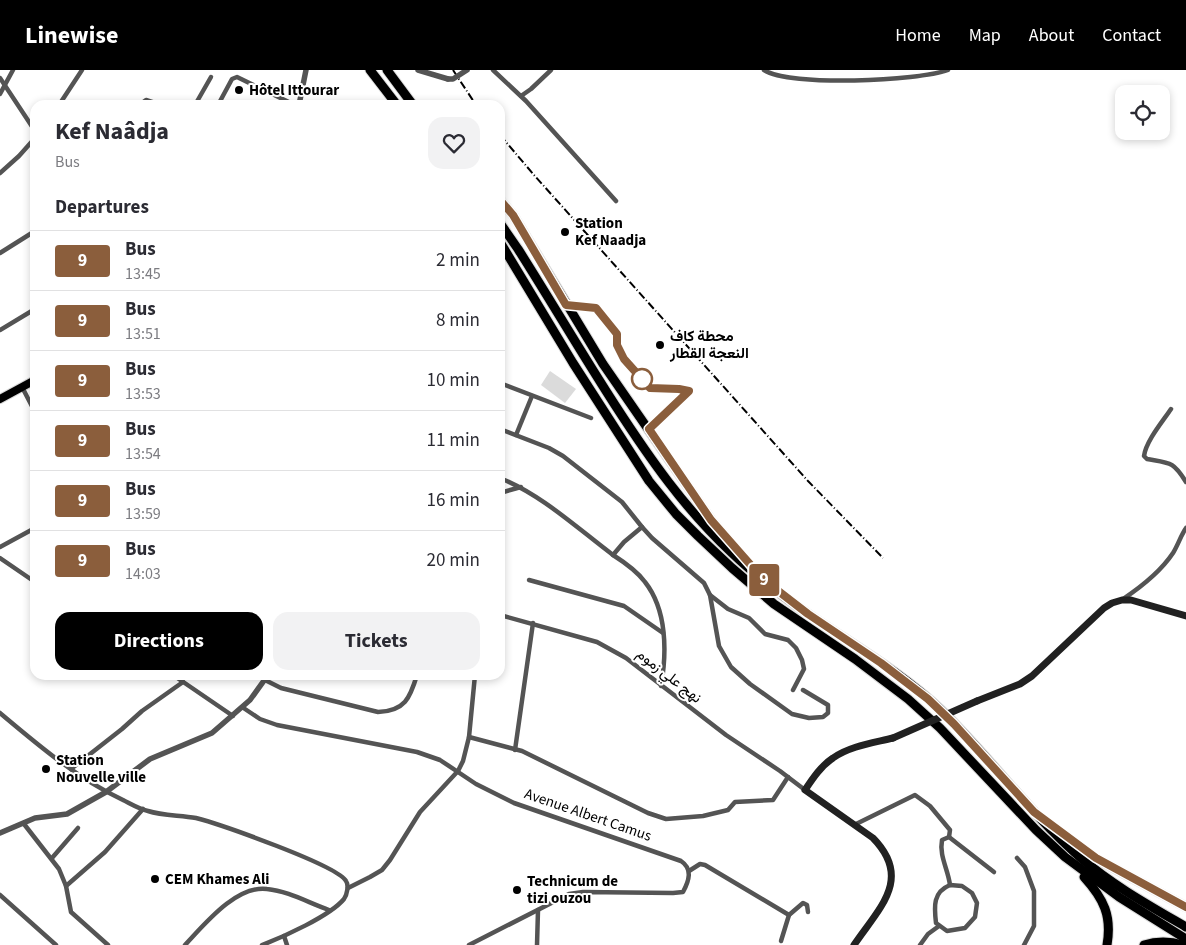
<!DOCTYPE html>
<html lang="en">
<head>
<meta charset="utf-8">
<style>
	:root { --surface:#fff; --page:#f2f2f3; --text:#2b2b33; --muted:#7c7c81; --line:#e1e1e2; --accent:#000 }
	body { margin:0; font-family:"Source Sans 3",Vazirmatn,sans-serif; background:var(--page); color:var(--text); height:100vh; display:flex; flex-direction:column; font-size:19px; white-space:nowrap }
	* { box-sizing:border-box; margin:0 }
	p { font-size:16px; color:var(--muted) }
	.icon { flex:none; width:28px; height:28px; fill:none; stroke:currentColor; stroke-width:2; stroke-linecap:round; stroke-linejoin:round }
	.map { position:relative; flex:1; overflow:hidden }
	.drawer { position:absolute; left:30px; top:30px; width:475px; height:580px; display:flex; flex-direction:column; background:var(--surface); border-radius:15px; box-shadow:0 2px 8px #0003 }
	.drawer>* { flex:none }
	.badge { padding:0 10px; border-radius:4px; font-size:18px; line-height:32px }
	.buttons { position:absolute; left:1115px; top:15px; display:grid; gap:10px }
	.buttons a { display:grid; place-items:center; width:55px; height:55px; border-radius:10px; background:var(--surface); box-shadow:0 2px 8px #0003; font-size:25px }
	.map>.badge { position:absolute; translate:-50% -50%; box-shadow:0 0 0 2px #fff }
	h2 { padding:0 25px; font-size:19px; line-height:45px }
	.round { display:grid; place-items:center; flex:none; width:52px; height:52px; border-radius:15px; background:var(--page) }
	.summary { display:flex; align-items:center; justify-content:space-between; height:85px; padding:0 25px }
	h1 { font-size:24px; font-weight:700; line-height:38px }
	.primary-button { display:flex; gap:10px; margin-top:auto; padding:10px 25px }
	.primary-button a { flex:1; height:58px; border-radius:15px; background:var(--accent); color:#fff; font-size:20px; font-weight:700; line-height:58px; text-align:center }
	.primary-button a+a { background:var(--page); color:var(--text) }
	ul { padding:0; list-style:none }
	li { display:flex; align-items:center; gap:15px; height:60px; padding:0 25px; border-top:1px solid var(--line) }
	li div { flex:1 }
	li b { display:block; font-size:19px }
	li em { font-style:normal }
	li .badge { min-width:55px; font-weight:700; text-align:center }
	header { display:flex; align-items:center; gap:30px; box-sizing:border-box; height:70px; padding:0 25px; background:var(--accent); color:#fff }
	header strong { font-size:24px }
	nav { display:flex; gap:28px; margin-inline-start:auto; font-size:18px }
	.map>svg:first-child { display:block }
	.green { fill:#dbdbdb }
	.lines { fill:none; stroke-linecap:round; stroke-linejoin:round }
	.primary-casing { stroke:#dbdbdb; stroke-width:10 }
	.motorway-casing { stroke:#dbdbdb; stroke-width:11 }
	.minor { stroke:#545454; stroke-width:4.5 }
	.tertiary { stroke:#545454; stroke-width:5.5 }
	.secondary { stroke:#212121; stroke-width:7 }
	.primary { stroke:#000; stroke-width:8 }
	.motorway { stroke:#000; stroke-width:9 }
	.rail { stroke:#000; stroke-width:2; stroke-dasharray:8 2.5 1 2.5; stroke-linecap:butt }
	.tertiary-bridge { stroke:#545454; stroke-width:5.5 }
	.secondary-bridge { stroke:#212121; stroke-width:7 }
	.line-casing { stroke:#fff; stroke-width:11 }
	.line { stroke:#8b5e3c; stroke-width:8 }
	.poi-dot { fill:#000; stroke:#fff; stroke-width:2 }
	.stop-dot { fill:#fff; stroke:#8b5e3c; stroke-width:2.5 }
	.labels { text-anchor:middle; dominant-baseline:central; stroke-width:4; stroke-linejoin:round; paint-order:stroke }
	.poi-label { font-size:15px; font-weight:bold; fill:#000; stroke:#fff; text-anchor:start }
	.street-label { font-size:15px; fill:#000; stroke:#fff }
</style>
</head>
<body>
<header>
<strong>Linewise</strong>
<nav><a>Home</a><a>Map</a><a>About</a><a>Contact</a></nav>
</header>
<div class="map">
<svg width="1186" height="875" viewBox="0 0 1186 875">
	<rect width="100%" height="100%" fill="#fff"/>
	<path class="green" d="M550,301L576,319L565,333L541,315Z"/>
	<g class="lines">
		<defs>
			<path id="primary" d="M0,329L35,310"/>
			<g id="motorway">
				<path d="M370,0L397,35"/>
				<path d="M387,0L413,35"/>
				<path d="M500,130L513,145L603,294L711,450L741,485"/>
				<path d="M500,153L518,179C551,231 582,284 615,335C650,389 685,439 732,483C755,505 781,525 808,544C853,575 901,602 941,640C990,687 1029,743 1081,788C1112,815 1150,836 1186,857"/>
				<path d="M500,172L573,293L649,411L676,444L698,466L732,498L774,534L855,589L908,629L940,658L1036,760L1065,787L1119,827L1186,869"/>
				<path d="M1056,759L1095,788L1186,837"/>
				<path d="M1084,807C1104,829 1112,846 1107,875"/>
				<path d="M1144,875C1157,871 1169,871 1183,875"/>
			</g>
		</defs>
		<use href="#primary" class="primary-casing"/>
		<use href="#motorway" class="motorway-casing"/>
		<g class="minor">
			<path d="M493,0L526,31L616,131"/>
			<path d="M764,0C790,17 918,11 948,0"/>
			<path d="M0,8L35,61"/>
			<path d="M0,24L13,0"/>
			<path d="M521,26L531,19L551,0"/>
			<path d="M59,35L82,0"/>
			<path d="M139,35L146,30L161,35"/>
			<path d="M195,35L211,7"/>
			<path d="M218,35L232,9L237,7L295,35"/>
			<path d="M0,103L19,86L35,68"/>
			<path d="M0,183L35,161"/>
			<path d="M0,260L35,239"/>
			<path d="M500,313L591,348"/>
			<path d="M22,317L35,342"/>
			<path d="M1171,339C1163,351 1146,371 1144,386L1147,389C1170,393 1173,391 1186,412"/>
			<path d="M500,359L549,378L563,386L622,432L642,457"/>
			<path d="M516,365L532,326"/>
			<path d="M500,408C542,425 577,458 613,485"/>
			<path d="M500,423L521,417"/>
			<path d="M0,477L35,458"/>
			<path d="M0,488L35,512"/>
			<path d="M529,510L624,536L663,563"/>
			<path d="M710,525L728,539L749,548L765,564L788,570L796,578L802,590L804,599L793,620"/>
			<path d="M1123,529C1141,517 1161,501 1173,483C1178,475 1181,465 1186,458"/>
			<path d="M500,545L597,572L626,588L726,665L780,701L805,720"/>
			<path d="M173,605L233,646"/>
			<path d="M265,610L281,618L378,642C405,641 410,628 417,605"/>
			<path d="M661,616C667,582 667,540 645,512C637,501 624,492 613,485L624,472L642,457L652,468L704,513L710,525L719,576L731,597L750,614L792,644L809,648L823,647L828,643V635L803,620"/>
			<path d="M242,637L260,649L277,655L417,682L440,690L476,714L514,733L681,791C693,799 689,811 683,822L673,823L583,822L569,824L469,875"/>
			<path d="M0,643C38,675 78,709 123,730C131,734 139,739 148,741C163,746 181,745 196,748C219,754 337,795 346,811C349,815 347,825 344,829C330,846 283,867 262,875"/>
			<path d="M469,667L522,681L648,743L666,749L703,746L728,740L735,732L773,730L788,707"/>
			<path d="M515,680L533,553"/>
			<path d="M71,699L122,659L142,641L183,612"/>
			<path d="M24,754L59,799L66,816L71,842L108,875"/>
			<path d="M854,755L915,725L930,736L950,760L949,767L942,770C939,786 948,799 950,815"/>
			<path d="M949,767L994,802"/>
			<path d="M52,788L78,758"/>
			<path d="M1017,788L1025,797L1034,821V856L1024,875"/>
			<path d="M689,801L700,794L705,795L789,845"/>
			<path d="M950,815L962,816L972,823L977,833L975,847L965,858L947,861L936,853C934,836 933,822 950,815Z"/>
			<path d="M66,816L105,782L143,739"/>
			<path d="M348,818L370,807L382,800L390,790L420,742L458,701L463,691L469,667L475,605"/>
			<path d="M0,825L56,875"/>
			<path d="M284,866L287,875"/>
			<path d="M781,871L789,845L803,833L807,835L808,842"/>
			<path d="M185,875C204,855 236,815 267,819C288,821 309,833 329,840"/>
			<path d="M537,875L538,840"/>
			<path d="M920,875L928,864L939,856"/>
		</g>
		<g class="tertiary">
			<path d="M418,0L448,9"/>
			<path d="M299,35L306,0"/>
			<path d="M0,763L35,748L67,744L106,722L150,689L212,663L250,630L268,605"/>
		</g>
		<g class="secondary">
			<path d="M977,631L1020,614L1032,606L1104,538L1112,533L1122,530H1131L1186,546"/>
			<path d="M854,875C879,838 913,809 873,768L805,720C813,708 821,696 833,688C850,676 873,673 893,668"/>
		</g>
		<use href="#primary" class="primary"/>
		<use href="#motorway" class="motorway"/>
		<g class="rail">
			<path d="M453,0L476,35"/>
			<path d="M500,65L534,105L808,411L883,488"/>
		</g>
		<path class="tertiary-bridge" d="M448,9H453L467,0"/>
		<path class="secondary-bridge" d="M893,668L977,631"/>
	</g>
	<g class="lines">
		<defs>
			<path id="line" d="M500,130L513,145L566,235L596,238L617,264V275L624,289L650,318L679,319L689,321L649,359L711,450L764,510L808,544L881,593L928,629L954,654L1034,742L1096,788L1186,837"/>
		</defs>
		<use href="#line" class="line-casing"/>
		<use href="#line" class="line"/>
	</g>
	<g class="poi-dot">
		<circle cx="239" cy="20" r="5"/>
		<circle cx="565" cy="162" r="5"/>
		<circle cx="660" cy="275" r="5"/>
		<circle cx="46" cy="699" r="5"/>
		<circle cx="155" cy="809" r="5"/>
		<circle cx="517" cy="820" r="5"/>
	</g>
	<circle class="stop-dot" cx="642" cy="309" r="10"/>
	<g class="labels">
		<g class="poi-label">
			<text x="249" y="20">Hôtel Ittourar</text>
			<text x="575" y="153">Station<tspan x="575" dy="17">Kef Naadja</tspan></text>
			<text x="670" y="266">محطة كاف<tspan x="670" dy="17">النعجة القطار</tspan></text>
			<text x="56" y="690">Station<tspan x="56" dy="17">Nouvelle ville</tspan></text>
			<text x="165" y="809">CEM Khames Ali</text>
			<text x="527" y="811">Technicum de<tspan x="527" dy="17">tizi ouzou</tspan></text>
		</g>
		<g class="street-label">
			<text transform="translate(669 606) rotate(38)">نهج علي زموم</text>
			<text transform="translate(588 745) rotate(19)">Avenue Albert Camus</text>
		</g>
	</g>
</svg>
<div class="buttons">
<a><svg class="icon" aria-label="locate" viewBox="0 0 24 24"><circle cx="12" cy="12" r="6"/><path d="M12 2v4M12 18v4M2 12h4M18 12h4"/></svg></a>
</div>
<b class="badge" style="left:764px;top:510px;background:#8b5e3c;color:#fff">9</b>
<section class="drawer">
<div class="summary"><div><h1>Kef Naâdja</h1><p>Bus</p></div><a class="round"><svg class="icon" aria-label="heart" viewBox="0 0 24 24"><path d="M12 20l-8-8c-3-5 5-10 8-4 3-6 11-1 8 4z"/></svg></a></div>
<h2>Departures</h2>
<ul>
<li><span class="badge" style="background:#8b5e3c;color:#fff">9</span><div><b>Bus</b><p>13:45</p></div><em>2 min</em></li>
<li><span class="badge" style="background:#8b5e3c;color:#fff">9</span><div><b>Bus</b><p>13:51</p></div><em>8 min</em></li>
<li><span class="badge" style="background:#8b5e3c;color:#fff">9</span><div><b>Bus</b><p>13:53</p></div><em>10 min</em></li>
<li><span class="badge" style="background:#8b5e3c;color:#fff">9</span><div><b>Bus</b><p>13:54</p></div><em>11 min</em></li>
<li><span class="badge" style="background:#8b5e3c;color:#fff">9</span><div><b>Bus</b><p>13:59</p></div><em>16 min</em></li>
<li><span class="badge" style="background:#8b5e3c;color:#fff">9</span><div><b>Bus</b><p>14:03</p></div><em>20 min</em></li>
</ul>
<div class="primary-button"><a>Directions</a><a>Tickets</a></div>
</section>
</div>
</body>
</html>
